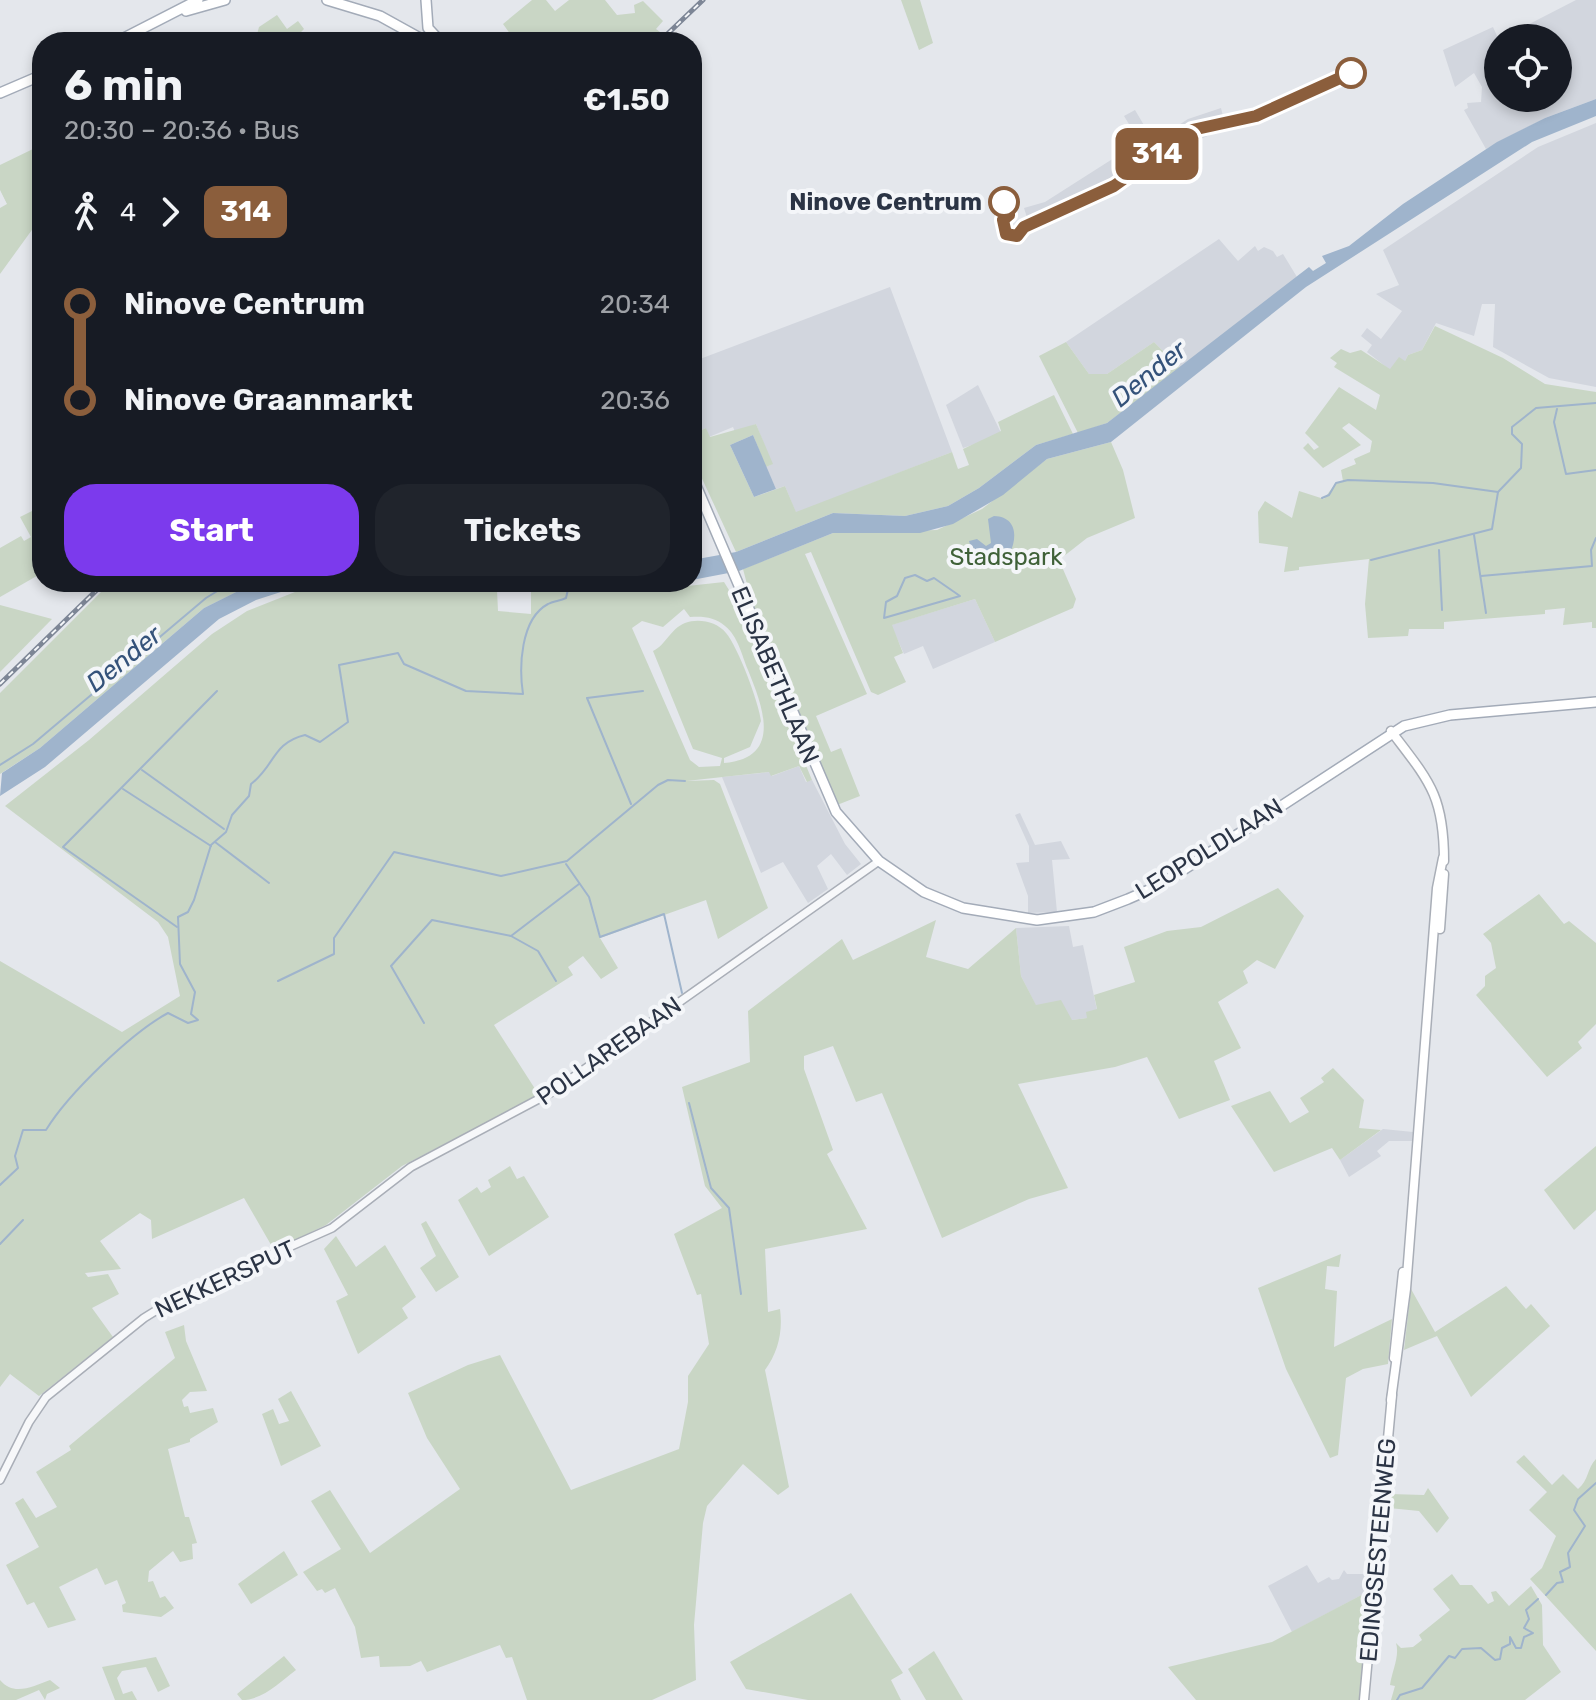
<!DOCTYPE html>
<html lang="en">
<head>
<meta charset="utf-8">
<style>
	:root { --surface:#171b24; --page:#20242c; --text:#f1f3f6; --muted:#9ea1a6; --accent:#7c3aed }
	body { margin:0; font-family:Rubik,sans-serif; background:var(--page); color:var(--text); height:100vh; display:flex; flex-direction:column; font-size:30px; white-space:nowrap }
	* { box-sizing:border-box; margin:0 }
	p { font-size:26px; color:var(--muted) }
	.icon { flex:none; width:44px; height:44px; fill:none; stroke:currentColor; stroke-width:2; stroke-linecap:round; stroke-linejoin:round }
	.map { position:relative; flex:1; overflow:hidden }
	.details { position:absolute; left:32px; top:32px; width:670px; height:560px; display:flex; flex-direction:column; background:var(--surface); border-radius:32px; box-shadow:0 4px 12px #0003 }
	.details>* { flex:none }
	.badge { padding:0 16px; border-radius:12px; font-size:28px; line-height:52px }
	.buttons { position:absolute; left:1484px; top:24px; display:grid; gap:16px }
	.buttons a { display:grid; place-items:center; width:88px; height:88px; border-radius:50%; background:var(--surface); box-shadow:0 4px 12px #0003; font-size:40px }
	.map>.badge { position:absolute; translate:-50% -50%; box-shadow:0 0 0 4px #fff }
	.legs { display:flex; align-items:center; gap:12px; height:88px; padding:0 32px; font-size:26px }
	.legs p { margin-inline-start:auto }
	.head { display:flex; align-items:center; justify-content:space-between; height:136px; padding:0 32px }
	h1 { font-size:44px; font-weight:700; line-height:60px }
	.cta { display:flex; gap:16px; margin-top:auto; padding:16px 32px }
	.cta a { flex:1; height:92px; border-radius:32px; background:var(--accent); color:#fff; font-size:32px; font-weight:700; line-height:92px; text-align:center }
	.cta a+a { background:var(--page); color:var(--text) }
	ul { padding:0 32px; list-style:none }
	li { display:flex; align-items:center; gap:28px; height:96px; font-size:30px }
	li i { display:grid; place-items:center; width:12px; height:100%; margin:0 10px; background:currentColor }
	li i::after { content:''; width:20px; height:20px; margin:-10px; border:6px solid; border-radius:50%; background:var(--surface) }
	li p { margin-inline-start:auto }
	li:first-child i { background:linear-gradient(#0000 50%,currentColor 0) }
	li:last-child i { background:linear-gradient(currentColor 50%,#0000 0) }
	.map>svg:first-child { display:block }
	.built { fill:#d2d6de }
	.green { fill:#c9d6c5; fill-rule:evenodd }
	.water { fill:#9fb4cc }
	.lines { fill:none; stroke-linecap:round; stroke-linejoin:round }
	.stream { stroke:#9fb4cc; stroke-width:2 }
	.tertiary-casing { stroke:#a9aeb7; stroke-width:10 }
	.secondary-casing { stroke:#a9aeb7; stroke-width:11 }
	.primary-casing { stroke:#a3abb8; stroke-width:12 }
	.tertiary { stroke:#f7f8fa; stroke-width:7 }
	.secondary { stroke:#fff; stroke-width:8 }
	.primary { stroke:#fff; stroke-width:9 }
	.rail-casing { stroke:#7d8696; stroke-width:5 }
	.rail { stroke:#f4f6f9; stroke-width:2; stroke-dasharray:6; stroke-linecap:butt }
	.line-1-casing { stroke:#fff; stroke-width:18 }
	.line-1 { stroke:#8b5e3c; stroke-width:12 }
	.stop-1-dot { fill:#fff; stroke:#8b5e3c; stroke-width:4 }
	.labels { text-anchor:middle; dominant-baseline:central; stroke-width:8; stroke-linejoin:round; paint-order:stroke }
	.stop-label { font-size:24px; font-weight:bold; fill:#2b3445; stroke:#f4f6f9; text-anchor:end }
	.park-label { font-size:24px; fill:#3f6138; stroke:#f4f6f9 }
	.street-label { font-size:24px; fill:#2b3445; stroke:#f4f6f9 }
	.water-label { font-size:26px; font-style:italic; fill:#34527a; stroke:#f4f6f9 }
</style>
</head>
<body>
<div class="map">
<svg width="1596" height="1700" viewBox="0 0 1596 1700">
	<rect width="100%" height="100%" fill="#e4e7ec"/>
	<g class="built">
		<path d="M1576,0H1596V99L1545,118L1486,149L1464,110L1468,108L1467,103L1481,102L1482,87L1474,73L1455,87L1443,50L1493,27L1498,38V98H1558V38H1502Z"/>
		<path d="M1221,108L1226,128L1191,143L1111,195L1031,230L1024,208L1045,202L1136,144L1137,137L1124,116L1135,110L1151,137L1159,138L1188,119Z"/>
		<path d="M1596,123V387L1549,378L1493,347L1495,304H1482L1474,336L1436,323L1422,350L1408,355L1405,361L1390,370L1367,352L1372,345L1361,336L1367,328L1381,339L1402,311L1376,294L1399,285L1383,250L1538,147Z"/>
		<path d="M1219,239L1238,261L1255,246L1258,251L1264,247L1273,251L1277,257L1283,254L1297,277L1180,368L1154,342L1107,374H1089L1066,342Z"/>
		<path d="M890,287L952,452L796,513L785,486L776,489L766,467L772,464L756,424L735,432L733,427L709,437L706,428L692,434V362Z"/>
		<path d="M978,385L1002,435L963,448L946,405Z"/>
		<path d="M975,599L995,642L933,669L923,646L904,654L891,625Z"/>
		<path d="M799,766L806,782L812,780L845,844L861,864L847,875L831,854L817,866L828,889L808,903L783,862L761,873L722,777L770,772L772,776Z"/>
		<path d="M1020,813L1035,845L1061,841L1070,859L1052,860L1057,912L1028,913V896L1016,863L1029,862V846L1015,815Z"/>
		<path d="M1069,926L1073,947L1083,945L1097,1010L1087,1018L1072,1020L1036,1006L1021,976L1016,928Z"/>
		<path d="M1383,1129L1413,1132L1412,1141H1389L1377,1151L1381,1156L1349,1177L1340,1160Z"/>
		<path d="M1307,1565L1318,1583L1329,1577L1332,1580L1339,1579L1344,1570L1347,1574H1370L1369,1591L1292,1632L1268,1586Z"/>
	</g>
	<g class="green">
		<path d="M532,0H546L555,11L569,0H605L617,15L635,13L634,5L643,1L663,21L656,29L660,32L649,42H516L503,24Z"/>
		<path d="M901,0H920L933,43L919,50Z"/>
		<path d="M277,15L287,29L298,21L304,29L295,38L299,42H255L259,27Z"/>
		<path d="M33,149L42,176V216L0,274V208L7,204L0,190V165Z"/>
		<path d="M1435,326L1503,358L1545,384L1596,392V628H1592V622L1563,625L1565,608L1545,610V614L1444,622V629H1409L1408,636L1368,638L1365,604L1369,559L1299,567V570L1284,572L1288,547L1259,543L1258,512L1265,501L1292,518L1299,491L1324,499L1335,484L1343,481L1341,470L1356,464L1354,459L1370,452L1372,441L1349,423L1342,428L1361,445L1323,468L1303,448L1308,443L1314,450L1319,447L1305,433L1339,387L1376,410L1380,395L1334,367L1337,363L1330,358L1341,349L1350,353L1361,350L1390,369L1399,357L1405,361L1408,355L1422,350Z"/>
		<path d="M1066,342L1089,374H1107L1154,342L1180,368L1107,423L1078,433L1039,356Z"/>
		<path d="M1054,395L1073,434L1036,445L979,488L948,506L905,516L833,513L736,552L692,457V434L706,428L710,437L756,424L773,464L766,467L753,435L730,445L754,497L785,486L796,512L952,452L958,469L969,465L963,449L1001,431L998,422Z"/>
		<path d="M1111,442L1123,470L1135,518L1087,538L1059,560L1076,599L1073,608L995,642L975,599L892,625L903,653L894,657L906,682L878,695L871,692L811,552L805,554L867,694L816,716L831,752L841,748L860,796L837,805L753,607L743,569L833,533L937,530L982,509L1047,459Z"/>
		<path d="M42,506V573L0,597V548L21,536L24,541L31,537L20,517Z"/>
		<path d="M111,582H256L204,608L40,748L0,774V693Z"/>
		<path d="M331,582L497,590L498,611L531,614V591L660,589L724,582L742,611L812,780L807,782L799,766L771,776L769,772L686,781L714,780L720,784L768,908L718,939L706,900L600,938L618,968L601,979L583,956L568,967L573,975L494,1025L539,1095L402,1166L326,1225L274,1250L244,1198L152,1239L151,1220L140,1213L100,1241L121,1269L85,1273L88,1277L108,1274L119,1294L92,1308L113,1337L39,1396L10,1374L0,1387V961L122,1032L180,996L168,937L158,922L5,806L89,740L212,634L247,611L300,590ZM684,609L690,617C703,616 715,617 725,626C738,636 742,656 748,670C762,705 784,758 724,763V758L750,747L761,721C759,703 738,647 726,633C717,622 699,618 685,623C670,629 666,645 653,651L693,749L722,758L720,766L699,767L690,760L632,628L642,621L663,627Z"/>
		<path d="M0,605L52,619L0,672Z"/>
		<path d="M1278,888L1304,916L1275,969L1257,960L1243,971L1248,983L1218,1002L1241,1048L1214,1061L1230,1100L1179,1119L1147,1057L1115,1067L1018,1084L1068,1188L1029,1199L942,1238L882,1093L856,1102L833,1046L804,1056V1069L833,1150L827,1154L867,1229L765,1249L768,1312L780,1309C783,1332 778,1352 765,1370L789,1487L778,1495L743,1464L707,1506L703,1523L694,1625L696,1680L652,1700H527L512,1657L506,1658L500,1645L427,1672L421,1661L410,1666L380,1667L379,1656L361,1658L355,1627L335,1588L325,1593L322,1589L317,1591L303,1572L341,1549L311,1501L330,1490L370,1553L460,1489L427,1438L408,1393L468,1365L500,1355L571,1490L679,1449L688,1402V1376L709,1344L701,1294L697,1295L674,1234L722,1208L705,1186L682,1087L750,1062L748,1011L842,939L853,960L936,920L926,957L968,969L1016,928L1021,976L1036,1005L1061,1000L1072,1020L1087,1018L1086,1012L1097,1009L1094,995L1135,982L1124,947L1167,931L1201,927Z"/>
		<path d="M1539,894L1564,924L1569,921L1596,943V1024L1578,1042L1582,1048L1547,1077L1476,995L1485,986V976L1496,968L1491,943L1483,934Z"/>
		<path d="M1333,1068L1364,1100L1359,1128L1381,1130L1340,1160L1332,1148L1274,1172L1231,1106L1270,1091L1290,1123L1309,1112L1300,1098L1324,1082L1321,1078Z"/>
		<path d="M1596,1146V1210L1574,1230L1544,1190Z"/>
		<path d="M510,1166L517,1179L524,1176L549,1217L489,1256L458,1200L477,1187L481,1193L491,1187L488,1180Z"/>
		<path d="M426,1221L459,1277L436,1292L420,1268L436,1256L421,1224Z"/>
		<path d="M336,1236L356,1267L385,1245L416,1297L402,1308L408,1318L358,1354L336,1301L348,1295L324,1249Z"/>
		<path d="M1341,1254L1339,1267L1327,1266L1325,1289L1337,1291L1334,1347L1392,1319L1388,1364L1363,1369L1346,1378L1338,1455L1330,1458L1286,1369L1258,1288Z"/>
		<path d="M1506,1286L1526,1309L1531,1304L1550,1326L1471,1397L1437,1336L1404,1350L1411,1289L1435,1332Z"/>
		<path d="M184,1325L186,1341L207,1391L190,1392L182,1400L184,1407L188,1406L190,1413L213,1408L218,1422L190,1439V1442L168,1449L185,1517H189L197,1543L192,1544L193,1559L180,1562L173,1551L149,1571L148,1582L153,1581L160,1598L165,1596L174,1608L161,1617L123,1612L122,1605L126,1603L117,1580L105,1585L97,1568L59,1587L76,1620L48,1628L34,1602L27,1605L6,1565L39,1547L15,1503L23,1498L36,1518L57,1507L36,1472L71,1450L69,1446L175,1358L165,1332Z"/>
		<path d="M291,1391L321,1446L281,1466L262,1414L273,1409L279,1424L289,1421L278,1399Z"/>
		<path d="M1524,1455L1552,1485L1563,1474L1578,1489C1589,1480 1587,1468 1596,1459V1651L1530,1579L1542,1568L1556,1536L1529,1510L1547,1492L1516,1462Z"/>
		<path d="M1428,1488L1449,1518L1437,1533L1419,1511L1389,1508L1390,1494L1424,1495Z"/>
		<path d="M284,1551L298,1575L251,1604L238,1584Z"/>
		<path d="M1452,1574L1460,1585H1472L1488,1604L1494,1601L1491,1592L1496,1591L1509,1606L1531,1586L1542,1605L1543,1645L1561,1672L1525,1700H1391L1395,1686L1390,1685C1392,1671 1400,1656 1396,1643L1401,1648L1413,1647L1422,1640L1419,1635L1450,1610L1433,1589Z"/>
		<path d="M1369,1591L1359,1700H1196L1168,1667L1272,1642Z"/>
		<path d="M851,1593L903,1673L891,1680L901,1700H808L746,1689L730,1662Z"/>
		<path d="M934,1651L963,1700H926L908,1669Z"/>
		<path d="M284,1656L296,1670C280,1682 263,1700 242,1700L237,1694Z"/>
		<path d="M156,1657L170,1686L158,1692L146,1667L122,1671L117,1678L123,1694L132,1691L137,1700H115L102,1667Z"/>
		<path d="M0,1680C14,1697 33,1686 50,1680L60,1688L47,1694L45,1700L39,1690L16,1700H0Z"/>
	</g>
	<g class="water">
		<path d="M1596,99V116L1532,142L1306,287L1111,442L1047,459L1003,495L953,524L920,533H833L739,571L692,580V560L736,552L833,513L905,516L948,506L979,488L1036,445L1107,423L1309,267L1313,271L1326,263L1322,256L1349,246L1403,204L1497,142L1545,118Z"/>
		<path d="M753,435L776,489L754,497L730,445Z"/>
		<path d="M994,516C1024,517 1016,552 1000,567H990L991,553L987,552L977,569L969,541L977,539L986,546L991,543L988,519Z"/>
		<path d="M256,582H312L256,600L219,619L45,767L0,796L2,773L40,748L204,608Z"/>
	</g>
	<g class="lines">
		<g class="stream">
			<path d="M1557,409L1554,422L1566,474L1596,470"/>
			<path d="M1322,498L1329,495L1336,483L1348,480L1433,483L1498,492"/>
			<path d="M1474,535L1486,613"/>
			<path d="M1439,550L1442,610"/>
			<path d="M1371,560L1492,529L1498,492L1521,468L1522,444L1512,434V427L1536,408L1596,403"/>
			<path d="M915,575L927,581L934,578L960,596L884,618L886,602L897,596L905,578Z"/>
			<path d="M1481,576L1592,566L1591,550L1596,538"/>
			<path d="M0,765L33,744L206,598L232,582"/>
			<path d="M142,770L224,829"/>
			<path d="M123,789L211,846"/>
			<path d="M631,804L587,698L643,691"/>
			<path d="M215,842L269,883"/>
			<path d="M566,864L589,897L600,937L664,914L682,993"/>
			<path d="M177,927L63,847L217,691"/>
			<path d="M278,981L334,954V938L394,852L501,876L567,861L658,785L668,780L685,781"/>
			<path d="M556,981L538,951L511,936L579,884"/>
			<path d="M424,1023L391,966L432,920L511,936"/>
			<path d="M689,1103L711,1188L729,1208L741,1294"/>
			<path d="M0,1185L18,1168L15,1156L23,1130H46C68,1094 131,1033 168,1013L188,1023L198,1020L191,1014L195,992L180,964L178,917L188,912L194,900L211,845L226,832L232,815L249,796L251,784C275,766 272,743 305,735L320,742L348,722L339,665L398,653L404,664L466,691L523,694C519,668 520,619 548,604C553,601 560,601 566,598L569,585"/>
			<path d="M0,1244L23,1220"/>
			<path d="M1546,1595L1557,1583L1563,1582L1560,1572L1570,1567L1568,1553L1585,1526L1574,1510L1578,1499L1596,1483"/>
			<path d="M1397,1700L1400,1695L1422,1688L1449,1656L1455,1658L1462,1649L1481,1648L1495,1660L1500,1659L1502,1648L1510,1644V1637L1516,1648H1521L1524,1637L1533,1633L1524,1628L1529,1619L1526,1610L1538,1599"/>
		</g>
		<defs>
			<path id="tertiary" d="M0,1480L29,1422L46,1397L144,1318L181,1295L332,1228L411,1167L552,1092L879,861"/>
			<g id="secondary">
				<path d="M1391,731C1429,781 1444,795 1444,861"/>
				<path d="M1440,929L1444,874"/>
				<path d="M1394,1358L1403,1272"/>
				<path d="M1391,1400L1406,1289L1437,888L1443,858"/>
				<path d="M1364,1700L1392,1395"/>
			</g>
			<g id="primary">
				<path d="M327,0L380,16L427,42"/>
				<path d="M426,0L428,28L441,42"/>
				<path d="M186,11L225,0"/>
				<path d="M116,42L198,0"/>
				<path d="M0,93L42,75"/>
				<path d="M692,476L836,812L879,861L924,892L963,908L1037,920L1094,912L1128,899L1160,885L1404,726L1450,715L1596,702"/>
			</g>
		</defs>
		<use href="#tertiary" class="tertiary-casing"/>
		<use href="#secondary" class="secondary-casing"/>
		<use href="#primary" class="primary-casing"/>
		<use href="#tertiary" class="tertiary"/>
		<use href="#secondary" class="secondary"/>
		<use href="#primary" class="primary"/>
		<defs>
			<g id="rail">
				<path d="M659,42L703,0"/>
				<path d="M0,684L105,582"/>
			</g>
		</defs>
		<use href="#rail" class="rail-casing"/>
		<use href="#rail" class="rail"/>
	</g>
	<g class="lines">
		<defs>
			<path id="line-1" d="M1004,202L1009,215L1003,220L1006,234L1017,236L1024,227L1114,186L1192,130L1256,116L1351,73"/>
		</defs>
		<use href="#line-1" class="line-1-casing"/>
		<use href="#line-1" class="line-1"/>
	</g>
	<g class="stop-1-dot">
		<circle cx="1351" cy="73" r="14"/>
		<circle cx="1004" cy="202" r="14"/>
	</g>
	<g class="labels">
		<g class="stop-label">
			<text x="982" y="202">Ninove Centrum</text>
		</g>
		<g class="park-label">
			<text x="1006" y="557">Stadspark</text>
		</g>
		<g class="street-label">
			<text transform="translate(775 675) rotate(67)">ELISABETHLAAN</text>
			<text transform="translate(1209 849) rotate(-32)">LEOPOLDLAAN</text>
			<text transform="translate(609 1051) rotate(-35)">POLLAREBAAN</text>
			<text transform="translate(225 1279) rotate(-25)">NEKKERSPUT</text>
			<text transform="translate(1378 1550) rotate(-85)">EDINGSESTEENWEG</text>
		</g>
		<g class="water-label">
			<text transform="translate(1149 374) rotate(-39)">Dender</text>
			<text transform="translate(124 659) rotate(-39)">Dender</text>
		</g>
	</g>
</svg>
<div class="buttons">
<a><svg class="icon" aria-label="locate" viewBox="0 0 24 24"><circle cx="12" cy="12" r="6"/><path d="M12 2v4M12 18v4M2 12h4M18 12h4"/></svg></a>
</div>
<b class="badge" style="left:1157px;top:154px;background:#8b5e3c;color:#fff">314</b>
<section class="details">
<div class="head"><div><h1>6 min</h1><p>20:30 – 20:36 · Bus</p></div><b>€1.50</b></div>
<div class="legs"><svg class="icon" aria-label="walk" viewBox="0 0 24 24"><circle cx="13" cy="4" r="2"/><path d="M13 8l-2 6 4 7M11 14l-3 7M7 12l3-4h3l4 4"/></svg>4<svg class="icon" aria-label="forward" viewBox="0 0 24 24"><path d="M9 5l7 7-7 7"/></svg><b class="badge" style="background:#8b5e3c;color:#fff">314</b></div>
<ul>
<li><i style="color:#8b5e3c"></i><b>Ninove Centrum</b><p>20:34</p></li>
<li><i style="color:#8b5e3c"></i><b>Ninove Graanmarkt</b><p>20:36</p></li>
</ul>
<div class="cta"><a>Start</a><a>Tickets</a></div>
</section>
</div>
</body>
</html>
